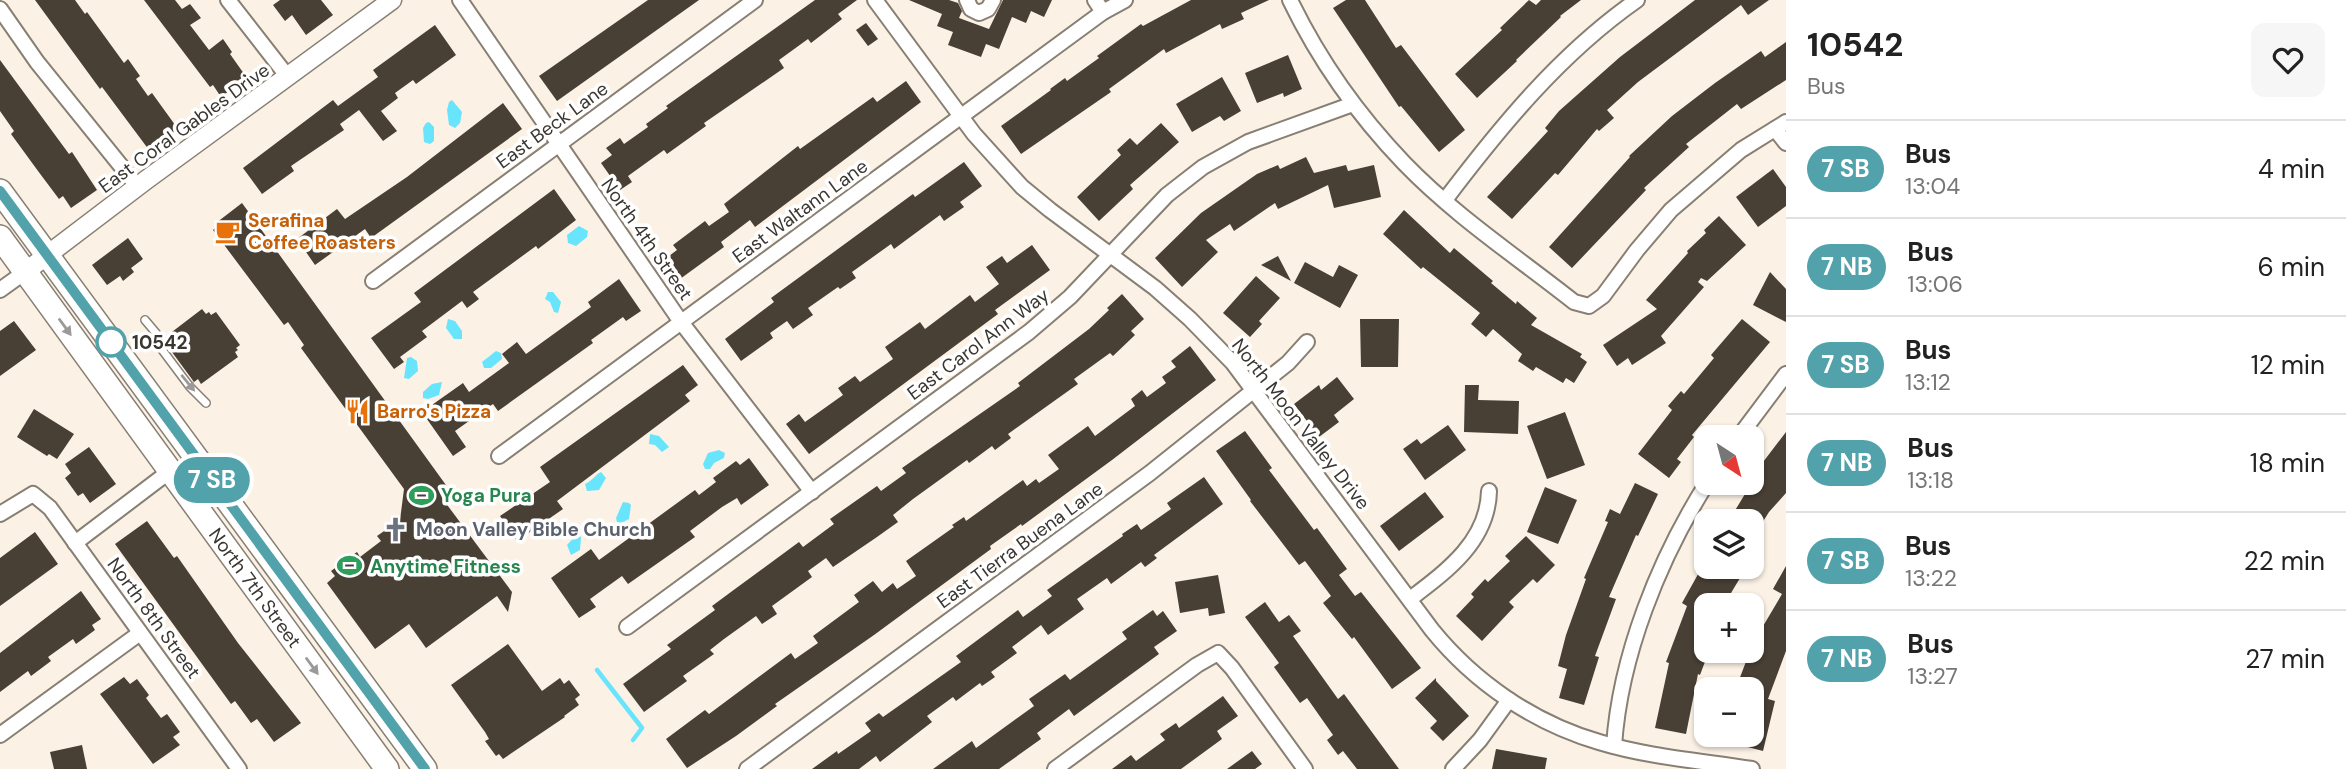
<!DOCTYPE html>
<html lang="en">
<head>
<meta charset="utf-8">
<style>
	:root { --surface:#fff; --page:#f6f6f6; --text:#222; --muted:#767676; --line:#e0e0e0 }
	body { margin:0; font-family:"DM Sans",sans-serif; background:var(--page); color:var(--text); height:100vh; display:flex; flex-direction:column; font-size:26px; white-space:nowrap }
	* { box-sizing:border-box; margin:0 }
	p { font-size:23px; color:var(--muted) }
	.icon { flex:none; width:38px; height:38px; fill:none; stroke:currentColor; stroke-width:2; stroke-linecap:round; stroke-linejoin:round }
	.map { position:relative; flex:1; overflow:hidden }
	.details { display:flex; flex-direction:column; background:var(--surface); width:560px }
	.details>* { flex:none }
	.badge { padding:0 14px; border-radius:23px; font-size:24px; line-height:46px }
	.needle { width:46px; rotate:144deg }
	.tools { position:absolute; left:1694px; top:425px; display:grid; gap:14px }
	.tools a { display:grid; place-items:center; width:70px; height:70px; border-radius:14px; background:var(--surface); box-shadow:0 2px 5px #0004; font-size:35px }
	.map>.badge { position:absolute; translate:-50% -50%; box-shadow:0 0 0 4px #fff }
	.round { display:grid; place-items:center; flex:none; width:74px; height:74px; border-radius:14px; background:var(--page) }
	.summary { display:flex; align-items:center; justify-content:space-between; height:119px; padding:0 21px }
	h1 { font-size:33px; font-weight:700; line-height:52px }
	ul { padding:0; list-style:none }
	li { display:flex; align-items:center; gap:21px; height:98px; padding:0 21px; border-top:2px solid var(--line) }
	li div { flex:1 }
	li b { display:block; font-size:26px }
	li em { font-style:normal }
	li .badge { min-width:77px; font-weight:700; text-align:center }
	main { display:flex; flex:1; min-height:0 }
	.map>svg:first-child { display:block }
	.water { fill:#69e4fd }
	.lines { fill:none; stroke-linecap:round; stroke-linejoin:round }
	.stream { stroke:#69e4fd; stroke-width:4.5 }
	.building { fill:#483f35 }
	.service-casing { stroke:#887f73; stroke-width:10 }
	.minor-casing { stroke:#887f73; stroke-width:18 }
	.tertiary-casing { stroke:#887f73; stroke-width:21 }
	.primary-casing { stroke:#887f73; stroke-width:26 }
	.service { stroke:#fff; stroke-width:7 }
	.minor { stroke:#fff; stroke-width:14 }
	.tertiary { stroke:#fff; stroke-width:18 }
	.primary { stroke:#fff; stroke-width:23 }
	.oneway { fill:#9c9a98 }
	.line-casing { stroke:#fff; stroke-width:16 }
	.line { stroke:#52a2ab; stroke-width:10 }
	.stop-dot { fill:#fff; stroke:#52a2ab; stroke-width:3.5 }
	.labels { text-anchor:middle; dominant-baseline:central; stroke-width:7; stroke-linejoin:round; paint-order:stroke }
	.street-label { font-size:19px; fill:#3a3631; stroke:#fff }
	.food-label { font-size:19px; font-weight:bold; fill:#c56008; stroke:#fff; text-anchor:start }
	.stop-label { font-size:19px; font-weight:bold; fill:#3a3631; stroke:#fff; text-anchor:start }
	.leisure-label { font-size:19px; font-weight:bold; fill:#27864d; stroke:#fff; text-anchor:start }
	.worship-label { font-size:19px; font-weight:bold; fill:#5b616d; stroke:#fff; text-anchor:start }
</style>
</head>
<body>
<main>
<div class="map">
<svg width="1786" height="769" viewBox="0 0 1786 769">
	<rect width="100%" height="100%" fill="#fcf1e5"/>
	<g class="water">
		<path d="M452,100L462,112L460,123L455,128L449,125L447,110L449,102Z"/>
		<path d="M429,122L434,127V141L430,144L424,142L423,128L426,123Z"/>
		<path d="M579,226L588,231L587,237L576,246L568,243L567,235Z"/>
		<path d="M548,292H553L561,302L558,313L554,312L550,302L545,299Z"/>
		<path d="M448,319L455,321L462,331V339H454L446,328Z"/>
		<path d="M496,351L501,353L502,359L491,368H484L482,362Z"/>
		<path d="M411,357L417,361L418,371L409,379L404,378L407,358Z"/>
		<path d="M442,382L439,395L428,399L423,398V392L432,384Z"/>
		<path d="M650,434L659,436L669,447L662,452L655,445L649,444Z"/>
		<path d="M719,450L725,453L724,458L714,463L710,469H705L703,464L708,453Z"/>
		<path d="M601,472L606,478L599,490L587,491L585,484C592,481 596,474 601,472Z"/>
		<path d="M623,502L629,503L631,505L629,519L621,523L617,522L616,518Z"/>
		<path d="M566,522L570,523L571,528L566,535L555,538L557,525Z"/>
		<path d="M577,534L581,537L580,550L571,555L567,545Z"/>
	</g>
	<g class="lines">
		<path class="stream" d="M597,670L642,728L633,740"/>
	</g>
	<g class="building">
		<path d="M35,0H75L85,14L87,12L124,63L128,59L140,76L136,79L148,96L152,93L178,129L149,150L102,87L100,89Z"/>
		<path d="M144,0H175L182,9L190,4L201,18L190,25L209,50L223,39L232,52L230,54L247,78L221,97L213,85L210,87Z"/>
		<path d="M280,0H321L333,15L306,35L292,15L285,21L273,5Z"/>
		<path d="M648,0H699L557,101L539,76Z"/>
		<path d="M815,0H857L838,14L842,19L811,43L808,39L779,60L784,68L704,123L706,126L667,154L664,150L628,176L632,182L620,190L601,163L612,155L606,148L620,138L624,144L648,127L646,124L668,108L666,106Z"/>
		<path d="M909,0H949L958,3L962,11L959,18L989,29L1003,0H1052L1044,17L1031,11L1026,23L1012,17L999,49L986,44L981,57L948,45L953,32L937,26L942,14Z"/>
		<path d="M1191,0H1269L1241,13L1244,19L1222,29L1220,24L1166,53L1164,49L1109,89L1111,92L1021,154L1001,126L1051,90L1050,89L1065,78L1067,81L1099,58L1097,56L1141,24L1143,26Z"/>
		<path d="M1346,0H1365L1396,48L1401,45L1465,130L1439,152L1401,106L1399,107L1333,8Z"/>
		<path d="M1529,0L1536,5L1541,0H1581L1560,16L1561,17L1516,60L1517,61L1477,98L1455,74L1502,30L1500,28Z"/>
		<path d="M1695,0H1769L1748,15L1741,5L1638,82L1607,110L1614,118L1599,131L1597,129L1558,175L1555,173L1512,219L1487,197L1548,131L1545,128L1559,111L1620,57Z"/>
		<path d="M866,23L878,39L868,46L856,30Z"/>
		<path d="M435,25L456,55L416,84L413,80L395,93L398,98L381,111L397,131L383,141L359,110L340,124L344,130L291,166L294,171L262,194L243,168L333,100L338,106L378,77L373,70Z"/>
		<path d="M1786,42V80L1741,109L1737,104L1686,144L1689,147L1644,188L1646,190L1572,268L1549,247L1630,157L1629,156L1672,116L1715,83L1761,51L1765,57Z"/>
		<path d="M1288,55L1302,89L1284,97L1283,93L1257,103L1245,73Z"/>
		<path d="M0,60L69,154L72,152L97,190L71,208L63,196L59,199L38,171L11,134L14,131L0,111Z"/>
		<path d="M1222,77L1241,111L1224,121L1220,116L1192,132L1176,104Z"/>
		<path d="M906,81L921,102L755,227L750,220L721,242L724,247L680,279L665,259L677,250L673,245L705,221L709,226L729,212L724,204L798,146L800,149L873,97L877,102Z"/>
		<path d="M503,103L522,129L371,238L365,229L315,265L297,239L337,209L345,219L407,177Z"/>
		<path d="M1161,123L1179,142L1130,185L1133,189L1099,221L1077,197L1121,155L1117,150L1130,138L1137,145Z"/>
		<path d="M1306,157L1314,173L1346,165L1348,171L1374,165L1381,197L1334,208L1328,185L1278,209L1275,203L1234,231L1230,224L1206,240L1218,252L1182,287L1155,258L1201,213L1257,174L1278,165L1280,169Z"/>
		<path d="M964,162L982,186L960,202L964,207L944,221L940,215L894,249L891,244L852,272L856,278L840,289L838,287L808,308L813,315L793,329L787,321L770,333L773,338L741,361L725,339L774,302L771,298L913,194L915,197Z"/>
		<path d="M1773,169L1786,187V206L1758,227L1736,197Z"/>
		<path d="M554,189L576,220L538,249L536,246L473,292L479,299L467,308L462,301L422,331L427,337L400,357L404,362L394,369L371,338L421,302L414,293Z"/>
		<path d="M242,203L451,492L442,498L512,592L508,612L497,596L426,648L409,624L375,649L327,583L335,576L331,571L357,552L360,557L381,541L377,536L400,520L404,489L301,348L304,345L288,322L284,325L213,230L218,226L216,223Z"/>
		<path d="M1404,210L1450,253L1454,248L1493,281L1491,283L1516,304L1517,301L1537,318L1531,325L1582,354L1580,357L1587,362L1574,383L1566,378L1563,383L1536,367L1533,371L1518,361L1522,354L1493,329L1486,337L1471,324L1480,313L1423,267L1421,269L1383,234Z"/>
		<path d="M1719,216L1746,245L1707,281L1701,278L1698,282L1704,287L1661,336L1666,343L1632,365L1628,358L1617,366L1603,345L1657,309L1646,300L1688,253L1687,251L1706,233L1704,230Z"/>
		<path d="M128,238L143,259L131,268L134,272L123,281L120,276L107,285L92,265Z"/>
		<path d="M1032,245L1050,270L995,310L998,314L809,454L786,424L799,414L805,422L843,395L838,388L855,376L860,382L893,359L885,347L920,322L925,329L970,295L975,302L999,284L986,267L1002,256L1007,263Z"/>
		<path d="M1278,256L1291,281L1261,265Z"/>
		<path d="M1305,262L1333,277L1339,265L1358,275L1340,308L1294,283Z"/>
		<path d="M1770,272L1786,289V322L1753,305Z"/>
		<path d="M1256,276L1280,298L1259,321L1262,324L1250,337L1223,313Z"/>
		<path d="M619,279L641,311L626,321L623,317L591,340L593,343L498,411L493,404L455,431L466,447L453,456L422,412L463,383L469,392L509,363L502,354L517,342L526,354L591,307L588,302Z"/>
		<path d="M1122,294L1144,319L1131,331L1135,335L1113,356L1110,353L1074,379L1078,384L1008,434L1011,438L995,450L992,446L969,463L967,460L913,499L893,515L898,522L877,537L833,567L826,558L808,571L812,577L772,606L777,614L762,624L756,616L724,639L710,650L714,654L683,676L687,681L644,712L623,684L671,649L667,645L715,610L712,606L735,589L799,542L803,547L834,524L830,519L877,486L881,491L906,473L902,468L1020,386L1018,383L1089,329L1109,310L1107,308Z"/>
		<path d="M202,309L206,314L209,312L211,315L216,312L240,345L236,348L238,350L235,352L238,357L201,384L198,379L194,382L166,344L167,343L164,338Z"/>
		<path d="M1360,319H1399L1398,367H1361Z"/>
		<path d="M1742,319L1770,342L1692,435L1694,437L1677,459L1681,462L1669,478L1638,454L1672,410L1668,406L1681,391L1684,394L1714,358L1711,355Z"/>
		<path d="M14,321L36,350L0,376V331Z"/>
		<path d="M1190,346L1216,380L1112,460L1022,526L1021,524L990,546L991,549L874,635L775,704L777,706L736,736L687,768L666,739L705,710L709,714L791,653L795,659L818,643L813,636L859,602L854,595L873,581L882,592L893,583L897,589L916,576L906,561L954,527L952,525L964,517L966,521L1023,480L1027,486L1036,479L1039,483L1059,469L1048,455L1088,426L1095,436L1135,406L1131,399L1142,390L1147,397L1166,383L1162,377L1176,367L1171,361Z"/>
		<path d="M683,365L698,385L685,395L690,401L557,501L563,509L517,541L500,516L550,482L540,467Z"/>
		<path d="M1337,377L1354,399L1334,415L1339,422L1319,437L1294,404L1319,385L1321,390Z"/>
		<path d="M1465,385H1479L1478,400L1519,401L1518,434L1464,432Z"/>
		<path d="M34,409L74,434L57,459L49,454L47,456L17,437Z"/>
		<path d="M1565,412L1585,465L1547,479L1527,426Z"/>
		<path d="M1448,425L1466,450L1425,480L1403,449L1417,439L1421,444Z"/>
		<path d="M1245,431L1272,468L1269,470L1314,530L1317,528L1347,569L1339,575L1355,596L1361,592L1421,668L1392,689L1354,637L1352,639L1323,603L1331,596L1305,561L1299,565L1250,501L1251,500L1216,451Z"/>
		<path d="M1786,432V493L1769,512L1752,539V522H1728L1745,494L1744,493L1760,472L1757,470Z"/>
		<path d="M89,447L116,484L90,503L83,493L78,496L65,478L71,473L65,464Z"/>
		<path d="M749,458L769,485L741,505L737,498L722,507L690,531L695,537L628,584L622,576L590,599L596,607L579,618L551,578L591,549L599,560L695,490L699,495L716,482L713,478L736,461L740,465Z"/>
		<path d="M1204,477L1223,504L1154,555L1157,558L1145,567L1141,562L1111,584L1107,578L1077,599L1084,609L1048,635L1041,625L1012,647L1017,653L991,672L995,677L982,686L980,683L956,701L953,697L927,716L932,722L880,762L876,756L859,769H812L837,751L838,754L871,731L865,723L879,713L883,717L961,662L956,656L1018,610L1023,617L1052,596L1047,590L1123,536L1122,534L1137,524L1141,530L1171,509L1167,503Z"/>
		<path d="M1635,483L1658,494L1638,536L1636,535L1609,597L1616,599L1595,656L1599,657L1584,705L1559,698L1567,669L1558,666L1566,635L1586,579L1584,578L1608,522L1605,521L1610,509L1620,514Z"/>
		<path d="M1545,487L1577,500L1558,544L1527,532Z"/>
		<path d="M1425,492L1444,517L1399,551L1380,526Z"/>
		<path d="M147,521L174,558L177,556L238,643L301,723L274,742L257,719L251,723L235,701L231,704L115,544Z"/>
		<path d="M35,532L58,564L0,606V558Z"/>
		<path d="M1526,536L1555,565L1537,583L1533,579L1509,602L1514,607L1482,641L1456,616L1474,597L1471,594L1485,579L1488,582L1510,561L1505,556Z"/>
		<path d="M1786,566V651L1768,699L1775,701L1763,751L1736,744L1738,735H1752V685L1739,680L1750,651H1752L1757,632L1759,633L1782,594L1773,589Z"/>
		<path d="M1702,567H1721L1740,578L1728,598L1723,595L1717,606H1706V651H1709L1700,675L1698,674L1686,734L1655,728L1669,663L1666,662L1687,606L1682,603Z"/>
		<path d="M1218,575L1225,613L1209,616L1208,608L1180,613L1175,582Z"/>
		<path d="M81,591L101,619L92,625L95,630L76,644L73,639L48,657L51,661L31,676L28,671L0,692V653Z"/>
		<path d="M1265,602L1279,622L1289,615L1301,631L1293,636L1338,699L1344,694L1399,769H1357L1343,751L1338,755L1327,740L1333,735L1307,698L1300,703L1274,667L1279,663L1245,617Z"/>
		<path d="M1153,610L1157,616L1163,611L1177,631L1154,647L1159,654L1074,716L1069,709L1037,733L1041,739L999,769H933L972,741L976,748L1034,706L1029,699L1065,674L1070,680L1127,639L1122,632Z"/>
		<path d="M508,644L542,691L560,678L564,684L569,680L580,695L575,699L579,705L564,716L565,717L503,759L499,754L496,756L485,741L489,739L485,732L451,685Z"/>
		<path d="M124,677L130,684L137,679L149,695L146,698L161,718L167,714L180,732L173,737L180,745L153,764L100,694Z"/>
		<path d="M1436,678V681L1469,716L1443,741L1430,728L1437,721L1415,698Z"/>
		<path d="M1223,696L1238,716L1217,731L1222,739L1181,769H1112L1131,755L1136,761L1165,740L1160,734L1176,723L1179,728Z"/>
		<path d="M82,745L87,769H54L50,752Z"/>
		<path d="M1496,749L1547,758L1545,769H1492Z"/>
		<path d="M1252,751L1262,764L1255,769H1227Z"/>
	</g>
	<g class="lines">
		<defs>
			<path id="service" d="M145,320L156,333L160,347L190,387L206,403"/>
			<g id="minor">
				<path d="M228,0L288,77"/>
				<path d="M460,0L681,322L812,492"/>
				<path d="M875,0L974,134L1022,187L1050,210L1155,288L1190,319L1233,363L1432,630C1475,683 1534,723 1599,742C1648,757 1702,761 1752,769"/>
				<path d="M967,0L971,9L979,13L988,9L993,0"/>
				<path d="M1095,0L1103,12"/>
				<path d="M1290,0C1319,60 1358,115 1404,163C1454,215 1517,257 1574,302L1589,306L1603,296L1637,250L1671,210L1741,150L1786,122"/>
				<path d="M0,9L37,62L138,187"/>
				<path d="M1775,129L1786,143"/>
				<path d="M1445,200C1501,126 1560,54 1637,0"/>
				<path d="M373,281L755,0"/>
				<path d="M0,290L25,272"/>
				<path d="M1738,438L1786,374"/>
				<path d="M499,456L1103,12L1125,0"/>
				<path d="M0,514L33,494L50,508L239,769"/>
				<path d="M75,543L170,471"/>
				<path d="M1410,599C1447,571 1488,541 1489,491"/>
				<path d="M627,627L1029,332L1070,297L1167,195L1203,167L1248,142L1353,104"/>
				<path d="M0,735L140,633"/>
				<path d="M1614,746C1620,656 1659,559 1707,483"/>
				<path d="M747,769L1150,473L1288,363L1307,342"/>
				<path d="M1055,769L1197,665L1218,653L1232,668L1305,769"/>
				<path d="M1453,769L1480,740L1509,700"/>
			</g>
			<path id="tertiary" d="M25,272L146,180L392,0"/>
			<g id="primary">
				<path d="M0,191L425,769"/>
				<path d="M0,237L387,769"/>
			</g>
		</defs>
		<use href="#service" class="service-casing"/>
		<use href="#minor" class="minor-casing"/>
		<use href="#tertiary" class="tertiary-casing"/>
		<use href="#primary" class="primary-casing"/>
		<use href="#service" class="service"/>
		<use href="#minor" class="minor"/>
		<use href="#tertiary" class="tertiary"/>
		<use href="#primary" class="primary"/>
	</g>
	<defs><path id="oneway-solid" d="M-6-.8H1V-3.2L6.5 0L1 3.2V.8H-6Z" transform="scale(1.75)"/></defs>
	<g class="oneway">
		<use href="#oneway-solid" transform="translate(65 327) rotate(54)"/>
		<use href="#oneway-solid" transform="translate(188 383) rotate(51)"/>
		<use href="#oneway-solid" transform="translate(312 666) rotate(54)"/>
	</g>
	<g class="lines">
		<defs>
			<path id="line" d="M0,191L425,769"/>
		</defs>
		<use href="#line" class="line-casing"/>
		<use href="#line" class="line"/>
	</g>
	<defs>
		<symbol id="cafe-bare" viewBox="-9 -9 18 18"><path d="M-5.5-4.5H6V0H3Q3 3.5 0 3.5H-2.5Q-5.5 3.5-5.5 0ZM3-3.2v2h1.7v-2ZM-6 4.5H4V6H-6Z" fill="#e8710a" stroke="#fff" stroke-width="2.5" paint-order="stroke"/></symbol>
		<symbol id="restaurant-bare" viewBox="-9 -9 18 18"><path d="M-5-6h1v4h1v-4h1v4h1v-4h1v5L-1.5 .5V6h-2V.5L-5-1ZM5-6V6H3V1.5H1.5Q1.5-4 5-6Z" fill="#e8710a" stroke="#fff" stroke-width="2.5" paint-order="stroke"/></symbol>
		<symbol id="stadium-bare" viewBox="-9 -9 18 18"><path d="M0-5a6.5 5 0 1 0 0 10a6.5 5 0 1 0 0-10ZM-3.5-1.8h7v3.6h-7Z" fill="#2e9e5b" stroke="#fff" stroke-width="2.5" paint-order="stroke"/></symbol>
		<symbol id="church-bare" viewBox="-9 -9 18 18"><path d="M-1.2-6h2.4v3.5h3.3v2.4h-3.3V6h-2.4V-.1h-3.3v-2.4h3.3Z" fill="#6b7280" stroke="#fff" stroke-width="2.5" paint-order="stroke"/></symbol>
	</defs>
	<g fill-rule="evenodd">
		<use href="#cafe-bare" x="210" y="214" width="35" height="35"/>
		<use href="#restaurant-bare" x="340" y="394" width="35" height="35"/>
		<use href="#stadium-bare" x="404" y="478" width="35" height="35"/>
		<use href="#church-bare" x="378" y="512" width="35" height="35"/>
		<use href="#stadium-bare" x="332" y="548" width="35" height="35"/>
	</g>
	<circle class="stop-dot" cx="111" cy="342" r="14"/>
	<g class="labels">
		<g class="street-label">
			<text transform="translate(552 125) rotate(-36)">East Beck Lane</text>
			<text transform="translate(184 128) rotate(-36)">East Coral Gables Drive</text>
			<text transform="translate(800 211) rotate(-36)">East Waltann Lane</text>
			<text transform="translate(647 239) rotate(55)">North 4th Street</text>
			<text transform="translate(978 344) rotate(-37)">East Carol Ann Way</text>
			<text transform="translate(1301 424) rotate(52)">North Moon Valley Drive</text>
			<text transform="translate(1020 545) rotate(-36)">East Tierra Buena Lane</text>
			<text transform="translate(255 588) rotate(54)">North 7th Street</text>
			<text transform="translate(154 618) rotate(54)">North 8th Street</text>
		</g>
		<g class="food-label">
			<text x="248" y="220">Serafina<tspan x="248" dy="22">Coffee Roasters</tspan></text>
			<text x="377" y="411">Barro's Pizza</text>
		</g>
		<g class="stop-label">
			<text x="132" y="342">10542</text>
		</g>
		<g class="leisure-label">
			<text x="441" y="495">Yoga Pura</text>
			<text x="370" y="566">Anytime Fitness</text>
		</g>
		<g class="worship-label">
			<text x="416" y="529">Moon Valley Bible Church</text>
		</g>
	</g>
</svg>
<div class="tools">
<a><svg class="needle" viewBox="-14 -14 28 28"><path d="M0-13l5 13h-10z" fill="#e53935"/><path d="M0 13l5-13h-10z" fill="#767676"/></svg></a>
<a><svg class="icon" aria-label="layers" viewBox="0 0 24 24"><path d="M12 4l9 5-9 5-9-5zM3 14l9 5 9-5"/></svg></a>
<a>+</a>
<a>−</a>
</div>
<b class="badge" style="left:212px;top:480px;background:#52a2ab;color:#fff">7 SB</b>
</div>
<section class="details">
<div class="summary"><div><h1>10542</h1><p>Bus</p></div><a class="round"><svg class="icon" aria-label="heart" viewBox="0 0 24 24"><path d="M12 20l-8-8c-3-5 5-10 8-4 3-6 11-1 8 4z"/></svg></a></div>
<ul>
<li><span class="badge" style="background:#52a2ab;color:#fff">7 SB</span><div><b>Bus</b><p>13:04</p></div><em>4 min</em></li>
<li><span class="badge" style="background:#52a2ab;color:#fff">7 NB</span><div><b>Bus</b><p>13:06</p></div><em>6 min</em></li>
<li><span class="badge" style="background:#52a2ab;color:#fff">7 SB</span><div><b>Bus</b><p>13:12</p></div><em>12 min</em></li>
<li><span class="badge" style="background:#52a2ab;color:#fff">7 NB</span><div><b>Bus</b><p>13:18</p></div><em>18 min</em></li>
<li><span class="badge" style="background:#52a2ab;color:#fff">7 SB</span><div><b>Bus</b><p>13:22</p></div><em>22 min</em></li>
<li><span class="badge" style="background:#52a2ab;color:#fff">7 NB</span><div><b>Bus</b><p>13:27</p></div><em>27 min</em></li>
</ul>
</section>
</main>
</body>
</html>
